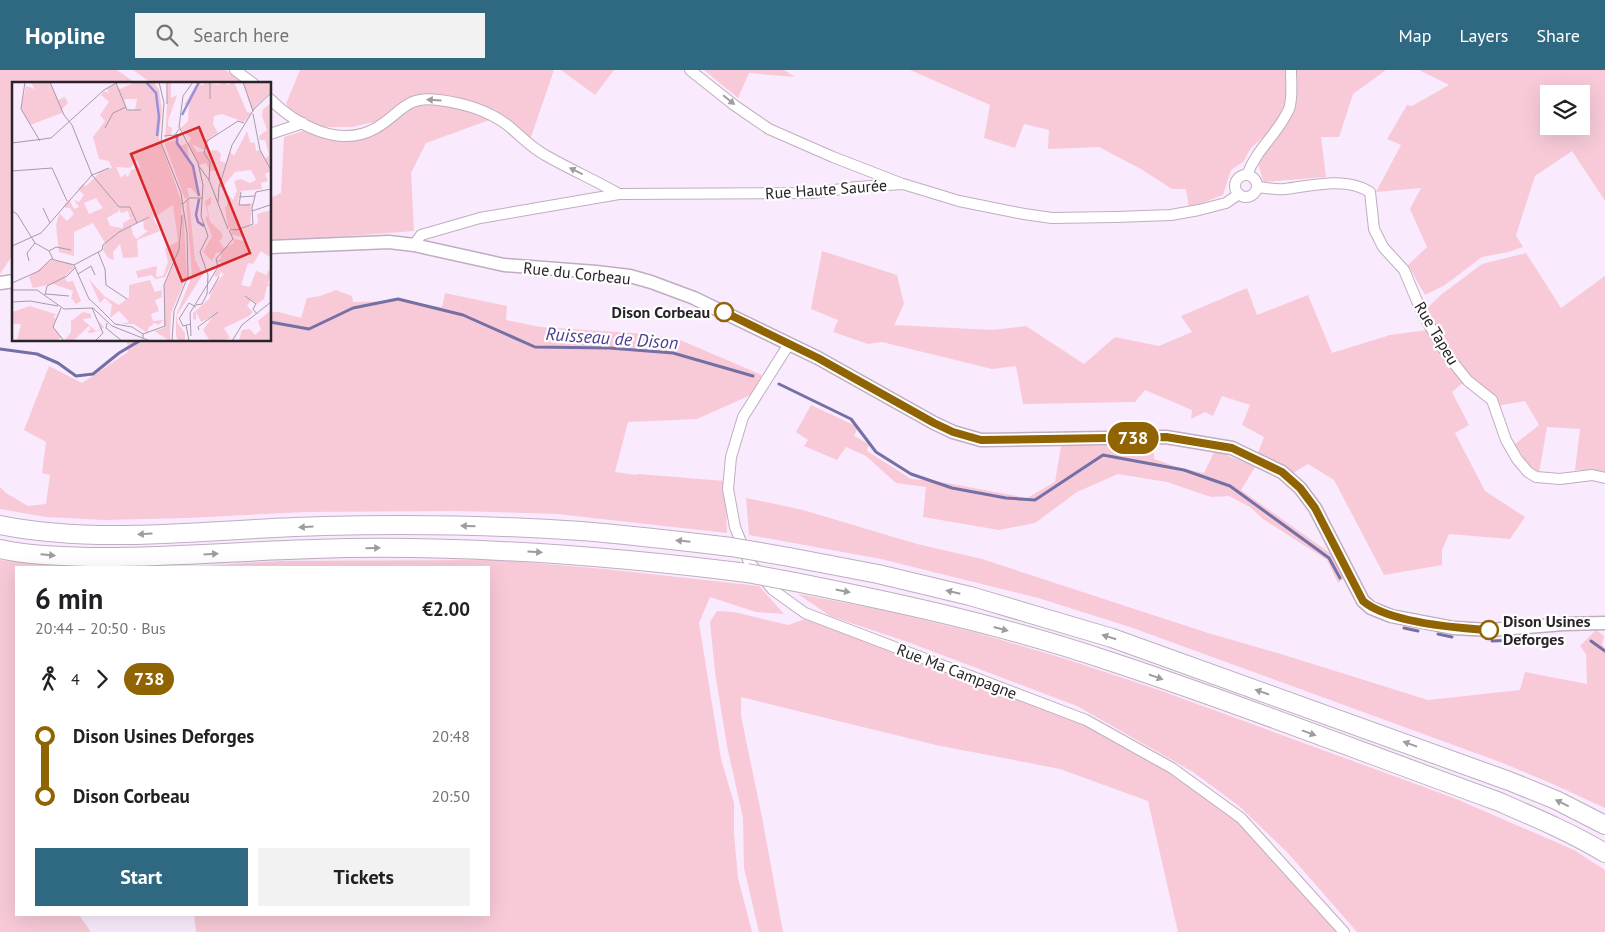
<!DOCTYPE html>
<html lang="en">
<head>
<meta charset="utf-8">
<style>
	:root { --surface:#fff; --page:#f2f2f2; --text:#202124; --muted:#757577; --accent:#2f6881 }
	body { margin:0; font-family:"PT Sans",sans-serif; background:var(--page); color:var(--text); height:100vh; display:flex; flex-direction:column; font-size:19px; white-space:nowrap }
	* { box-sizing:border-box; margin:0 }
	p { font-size:16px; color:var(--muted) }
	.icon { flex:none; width:28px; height:28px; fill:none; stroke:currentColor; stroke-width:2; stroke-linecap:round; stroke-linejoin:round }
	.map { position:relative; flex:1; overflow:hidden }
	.sheet { position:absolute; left:15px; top:496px; width:475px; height:350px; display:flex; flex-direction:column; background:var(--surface); border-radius:0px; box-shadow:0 5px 20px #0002 }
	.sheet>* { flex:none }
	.badge { padding:0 10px; border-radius:16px; font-size:18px; line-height:32px }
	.tools { position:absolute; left:1540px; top:15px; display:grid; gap:10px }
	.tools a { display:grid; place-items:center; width:50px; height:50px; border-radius:0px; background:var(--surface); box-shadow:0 5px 20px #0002; font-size:25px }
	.map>.badge { position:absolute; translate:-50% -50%; box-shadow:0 0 0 2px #fff }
	.legs { display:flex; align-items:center; gap:8px; height:55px; padding:0 20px; font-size:16px }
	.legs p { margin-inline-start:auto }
	.headline { display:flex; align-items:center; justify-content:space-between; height:85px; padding:0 20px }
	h1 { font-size:28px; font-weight:700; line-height:38px }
	.cta { display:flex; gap:10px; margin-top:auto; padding:10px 20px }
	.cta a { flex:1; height:58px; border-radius:0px; background:var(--accent); color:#fff; font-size:20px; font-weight:700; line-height:58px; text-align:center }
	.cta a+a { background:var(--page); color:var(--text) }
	ul { padding:0 20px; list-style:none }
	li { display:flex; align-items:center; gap:18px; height:60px; font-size:19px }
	li i { display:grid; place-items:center; width:8px; height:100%; margin:0 6px; background:currentColor }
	li i::after { content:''; width:12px; height:12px; margin:-6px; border:4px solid; border-radius:50%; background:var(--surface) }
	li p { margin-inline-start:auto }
	li:first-child i { background:linear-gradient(#0000 50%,currentColor 0) }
	li:last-child i { background:linear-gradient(currentColor 50%,#0000 0) }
	header { display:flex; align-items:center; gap:30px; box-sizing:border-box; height:70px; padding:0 25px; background:var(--accent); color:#fff }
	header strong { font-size:24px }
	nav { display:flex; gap:28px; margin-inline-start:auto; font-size:18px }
	.search { width:350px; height:45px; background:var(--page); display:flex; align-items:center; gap:12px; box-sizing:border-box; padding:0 18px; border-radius:0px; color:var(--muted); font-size:19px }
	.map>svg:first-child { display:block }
	.green { fill:#f8cad8; fill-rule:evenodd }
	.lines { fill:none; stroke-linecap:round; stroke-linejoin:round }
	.stream { stroke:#7470a5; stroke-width:3 }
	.minor-casing { stroke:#beaec0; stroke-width:12 }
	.tertiary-casing { stroke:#beaec0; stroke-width:15 }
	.motorway-casing { stroke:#beaec0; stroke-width:20 }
	.minor { stroke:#fff; stroke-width:10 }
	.tertiary { stroke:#fff; stroke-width:12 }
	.motorway { stroke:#fff; stroke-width:18 }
	.motorway-bridge-casing { stroke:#beaec0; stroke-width:20; stroke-linecap:butt }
	.motorway-bridge { stroke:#fff; stroke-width:18 }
	.oneway { fill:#9f9c9f }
	.line-1-casing { stroke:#fff; stroke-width:11 }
	.line-1 { stroke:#916403; stroke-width:8 }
	.stop-1-dot { fill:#fff; stroke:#916403; stroke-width:2.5 }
	.labels { text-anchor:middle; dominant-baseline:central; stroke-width:4.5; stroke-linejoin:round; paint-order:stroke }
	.street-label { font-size:16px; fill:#29242a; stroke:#fefefe }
	.stop-label { font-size:16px; font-weight:bold; fill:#29242a; stroke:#fefefe; text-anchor:end }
	.water-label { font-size:18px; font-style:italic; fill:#493d94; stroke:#fefefe }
	.inset-river { fill:none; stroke:#9491da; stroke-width:2.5 }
	.inset-road { fill:none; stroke:#a69ba9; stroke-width:1 }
	.view { fill:#d62828; fill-opacity:0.15; stroke:#d62828; stroke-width:2.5 }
	.inset-edge { fill:none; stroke:#29242a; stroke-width:2.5 }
</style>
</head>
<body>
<header>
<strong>Hopline</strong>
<div class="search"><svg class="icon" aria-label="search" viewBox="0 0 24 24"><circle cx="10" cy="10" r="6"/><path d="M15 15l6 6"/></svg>Search here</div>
<nav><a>Map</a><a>Layers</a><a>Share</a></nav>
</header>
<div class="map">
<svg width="1605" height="862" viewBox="0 0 1605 862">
	<rect width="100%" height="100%" fill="#faeafd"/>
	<g class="green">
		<path d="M0,0H117L137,14H14V183L0,204Z"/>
		<path d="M133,0H225L246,14H153Z"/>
		<path d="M300,0H554L530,70L496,40L453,29L421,24L403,33L378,51L352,57H322L294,44L286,34Z"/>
		<path d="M561,0H614L595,25Z"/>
		<path d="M704,0H784L795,7L749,3L738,28Z"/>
		<path d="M910,0H1286L1287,30L1273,58L1251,78L1243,92L1231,100L1223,125L1189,138L1186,119H1172L1141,99L1099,77L1048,79L1049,60L1024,54L1015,78L984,68L990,35Z"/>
		<path d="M1297,0H1386L1353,24L1339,67H1321L1326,107L1263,112L1258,92L1295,37Z"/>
		<path d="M1419,0H1605V131L1572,81L1535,106L1516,165L1523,177L1508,182L1482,187L1445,215L1425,225L1408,195L1427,177L1410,139L1421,118L1376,122L1401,75L1387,69L1407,35L1412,36L1449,15ZM1549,24H1581V56H1549Z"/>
		<path d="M434,31L495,48L426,73L411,103L414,161L270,172V128L281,123L284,67L303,61L326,66L350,68L412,33Z"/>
		<path d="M822,181L897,205L904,234L894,255L993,260L1026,256L1084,294L1115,267L1159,276L1192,262L1181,246L1247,218L1257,245L1308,225L1332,283L1390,265L1428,260L1464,312L1452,322L1469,355L1455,363L1485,421L1525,447L1510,469L1449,464L1442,480V495L1384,505L1334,410L1308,394L1293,403L1258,383L1264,367L1242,355L1250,335L1222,326L1213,346L1205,342L1191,349L1192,340L1145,320L1135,332L1023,334L1016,296L992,299L882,272L868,274L833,262L838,250L811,239Z"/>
		<path d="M1526,183L1561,238L1605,206V402L1575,400L1580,359L1547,357L1539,403L1527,393L1515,374L1539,355L1525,331L1497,336C1491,322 1479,316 1470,304C1453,284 1441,262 1425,240L1442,224L1482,194Z"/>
		<path d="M336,220L352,226L353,232L399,231L442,237L445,223L507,236L506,250L541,257L647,264L680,270L762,305L753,324L697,349L628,352L615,402L636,405L638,404L725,411L727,463L557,444L455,441L305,442L188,448L104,450L46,447L0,439V417L6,423L28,436L46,434L50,405L42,403L46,372L24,360L49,296L82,313L128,282L127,270H270V242H279L301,248L307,228L320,226Z"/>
		<path d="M811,335L858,357L854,366L869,374L867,381L911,409L936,411L1027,428L1055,412L1061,376L1154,375V389L1180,398L1204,403L1215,380L1255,397L1241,420L1334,486L1343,509L1338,513L1327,490L1263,449L1250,437L1229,426L1211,427L1167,412L1118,404L1077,422L1035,453L999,460L923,447L926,417L896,413L866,386L846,377L837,390L804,376L808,370L796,362Z"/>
		<path d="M746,428L803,440L917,474L982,489L1208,563L1281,584L1428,630L1520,620L1525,602L1587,614L1586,584L1580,576L1596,560L1604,566L1602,575L1605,578V738L1546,711L1500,692L1130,557L1038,528L881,489L749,465Z"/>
		<path d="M0,490L71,497L16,498V845H79L91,862H0Z"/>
		<path d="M498,490L605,499L759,516L784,544L756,542L710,527L699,553L721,689L734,733V763L738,808L752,862H196L194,845H489V498L186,497L280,491Z"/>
		<path d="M798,524L883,540L981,564L1069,590L1159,620L1454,728L1574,780L1605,800V862H1357L1288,783L1239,736L1193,702L1077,636L905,571L830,546Z"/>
		<path d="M717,541L734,542L788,555L805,549L1061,643L1116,669L1178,704L1243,757L1341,862H1178L1148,731L1060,699L936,675L741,627V646L762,747L783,862H759L744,798L743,748L727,676L715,602L710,552Z"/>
	</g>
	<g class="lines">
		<g class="stream">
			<path d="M270,252L309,259L353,238L398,229L463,245L535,277L609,278L673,283L753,306"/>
			<path d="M0,279L37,284L58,293L76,306L93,304L119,283L141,270"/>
			<path d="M779,314L851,349L876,382L911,404L952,418L1006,428L1035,430L1103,385L1184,400L1230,416L1329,488L1340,508"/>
			<path d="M1404,558L1418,561"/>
			<path d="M1438,564L1452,567"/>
			<path d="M1492,571L1516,570"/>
			<path d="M1591,571L1605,581"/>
		</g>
		<defs>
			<g id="minor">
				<path d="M235,0L254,14"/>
				<path d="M690,0L734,35L769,59L833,87L900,113"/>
				<path d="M270,29C296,55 340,79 376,58C402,43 405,25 439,30C462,33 487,40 506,54C519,64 530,77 545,85C569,99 595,110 619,124"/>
				<path d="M270,64L303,53"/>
				<path d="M1247,105C1257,78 1278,64 1289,39C1293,28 1291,12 1291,0"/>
				<circle cx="1246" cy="116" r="11"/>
				<path d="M1257,117C1266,118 1276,120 1285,119C1311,116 1345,106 1370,122L1374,159L1383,177L1404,200L1422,243L1448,286L1468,311L1492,330L1506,370L1517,389L1528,402L1536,407L1560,409L1592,405L1605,408"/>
				<path d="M414,175L421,165L480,148L619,124L812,123L857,117L903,114L959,131L1024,144L1052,148L1116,147L1171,145L1199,140L1226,133L1239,124"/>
				<path d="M789,274L743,347L731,387L728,419L735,457L749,492L773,520L805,543L1086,650L1172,698L1241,748L1344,862"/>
			</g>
			<g id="tertiary">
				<path d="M270,177L389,172L414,175L504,195L596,202L630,206L651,212L694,228L818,288L934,353L953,362L981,370L1166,367L1232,378L1282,402L1300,418L1315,438L1363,531L1371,538L1391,546L1454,558L1490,560L1564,554L1605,553"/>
				<path d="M0,213L14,211"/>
			</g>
			<g id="motorway">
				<path d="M0,455C106,476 217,458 324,456C410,454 495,455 581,461C631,465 681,471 731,477"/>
				<path d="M0,479C30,486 63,486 94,487C167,488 240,481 313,479C459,474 603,485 747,503"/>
				<path d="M789,487L878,504L970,526L1112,568L1509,711L1556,730L1605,755"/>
				<path d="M795,512C900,533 1005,556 1106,590C1238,633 1367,684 1497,731C1534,747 1570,762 1605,783"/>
			</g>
		</defs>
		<use href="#minor" class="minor-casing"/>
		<use href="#tertiary" class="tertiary-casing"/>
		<use href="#motorway" class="motorway-casing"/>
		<use href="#minor" class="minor"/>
		<use href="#tertiary" class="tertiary"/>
		<use href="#motorway" class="motorway"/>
		<defs>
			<g id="motorway-bridge">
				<path d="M731,477L789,487"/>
				<path d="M747,503L795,512"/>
			</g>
		</defs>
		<use href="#motorway-bridge" class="motorway-bridge-casing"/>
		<use href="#motorway-bridge" class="motorway-bridge"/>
	</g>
	<defs><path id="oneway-solid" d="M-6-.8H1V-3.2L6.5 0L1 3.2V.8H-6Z" transform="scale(1.25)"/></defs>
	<g class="oneway">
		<use href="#oneway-solid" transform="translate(434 30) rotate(-177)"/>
		<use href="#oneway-solid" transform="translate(729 30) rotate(39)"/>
		<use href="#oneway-solid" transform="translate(576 101) rotate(-154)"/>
		<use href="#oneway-solid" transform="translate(468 456) rotate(-179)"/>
		<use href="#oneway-solid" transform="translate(306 457) rotate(177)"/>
		<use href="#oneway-solid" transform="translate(145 464) rotate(177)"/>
		<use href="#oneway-solid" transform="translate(683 471) rotate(-174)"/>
		<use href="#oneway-solid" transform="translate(373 478) rotate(-1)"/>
		<use href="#oneway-solid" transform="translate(535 482) rotate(4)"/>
		<use href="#oneway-solid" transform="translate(211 484) rotate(-3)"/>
		<use href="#oneway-solid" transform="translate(48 485) rotate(5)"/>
		<use href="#oneway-solid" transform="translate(843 521) rotate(11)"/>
		<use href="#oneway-solid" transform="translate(953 522) rotate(-167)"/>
		<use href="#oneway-solid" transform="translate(1001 559) rotate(15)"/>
		<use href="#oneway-solid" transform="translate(1109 567) rotate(-162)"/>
		<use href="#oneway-solid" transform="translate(1156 607) rotate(19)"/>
		<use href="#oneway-solid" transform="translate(1262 622) rotate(-161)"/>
		<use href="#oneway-solid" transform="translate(1309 663) rotate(20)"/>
		<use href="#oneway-solid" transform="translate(1410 674) rotate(-160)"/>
		<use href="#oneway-solid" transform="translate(1562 733) rotate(-154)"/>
	</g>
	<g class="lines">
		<defs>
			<path id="line-1" d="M724,242L818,288L934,353L953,362L981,370L1166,367L1232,378L1282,402L1300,418L1315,438L1363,531C1389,553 1455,558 1489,560"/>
		</defs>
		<use href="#line-1" class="line-1-casing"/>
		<use href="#line-1" class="line-1"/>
	</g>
	<g class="stop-1-dot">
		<circle cx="724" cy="242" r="9"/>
		<circle cx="1489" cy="560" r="9"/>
	</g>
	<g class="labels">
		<g class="street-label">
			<text transform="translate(826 119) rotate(-4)">Rue Haute Saurée</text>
			<text transform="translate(577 203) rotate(6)">Rue du Corbeau</text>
			<text transform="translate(1437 263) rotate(59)">Rue Tapeu</text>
			<text transform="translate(957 601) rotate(21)">Rue Ma Campagne</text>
		</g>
		<g class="stop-label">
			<text x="710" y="242">Dison Corbeau</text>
			<text x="1503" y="551" text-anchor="start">Dison Usines<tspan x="1503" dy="18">Deforges</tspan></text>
		</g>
		<g class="water-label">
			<text transform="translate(612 268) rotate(4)">Ruisseau de Dison</text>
		</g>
	</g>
	<g transform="translate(12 12)">
		<rect width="259" height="259" fill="#faeafd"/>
		<path d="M18,0H38L46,18L53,15L56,21L50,27V31L18,43L9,26L14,4L23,7ZM123,0H142L147,8L150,28L147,57L170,121L167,167L153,195L144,197L139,193L126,196L124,189L145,184L144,195L151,194L156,180L153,167L166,159L161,123L141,136L148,149L125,158L126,175L111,176L108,162L101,170L102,178L96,176L91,168L93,161L81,141L62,150V174L47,170L44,144L47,131L55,139L62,132L58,126L51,125L57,117L62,127L67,125L62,118L67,120L72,113L66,107L71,102L74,104L89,89L100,86L97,79L87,77L81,55L93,39L88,33L97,20L89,13L92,9L97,11L95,7L103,2L108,7ZM112,17H125L123,28H115ZM125,77L129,85L119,88L116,95L113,92L109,96L104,85L118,86ZM84,116L91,126L77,132L72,121ZM106,125L109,131L116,129L118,136L122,135L111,141V146L98,144L95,136L107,129ZM131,138L132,147L136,149L125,157L121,153L119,143ZM156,0H159V16L165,13L156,39V44L160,46L159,53L154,55L153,61L165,58L169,64L175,61L177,76L183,87L187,115L179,106H175L177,115L173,117L153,63ZM186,0H188L189,4L195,0L205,3L213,0L215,3L222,0L235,30L240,31L232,40L210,32L202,34L201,42L206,51L198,56L192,68L180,62L185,70L205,68L209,72L208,79L214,81L218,70L222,74L235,49L238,60L243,61L244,69L248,68L259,89L253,92L256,99L249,101L250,107L229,109L226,117L227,123L240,121L238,144L246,141L245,132L259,128V176L249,169L241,182L236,181L229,203L238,205L244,189L255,193L256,188L259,190L256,202L259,204H255L252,217L245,222L239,218L235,224L241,230L237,234L212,246L218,256L209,259H198L191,248L201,234L189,240L184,230V238L181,237V231L197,217L202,204L212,192L208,190L207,195L202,194L209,181L204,179L209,176V170L204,171L200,179L191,170L200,154L193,136L196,134L193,119L199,115V122L195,124L198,140L209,150L211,155L207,159L212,166L222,161L221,157L232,159V155L220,153L218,148L222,147L216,145L213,125L215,124L216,112L221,118L225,109L222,99L229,97L238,101L244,98L239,88L223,90L213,102L211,108L208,104L210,94L204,93V89H198L194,81L187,83L176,62L179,56L168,47L169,42V46L176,39L177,21L172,23ZM231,0H259V10L240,28ZM259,21V87L253,77L257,73L253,58H248L247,54L255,48L250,34L251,27ZM177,117L183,178L189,189H193L165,233V240L173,251V259H166L164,254V237L165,231L180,194L174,119ZM171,124L175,194L159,231L158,259L142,249L152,246V204L169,161ZM39,178L59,181L62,186L52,195L55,200L61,199L69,219L64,222L59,216L61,209L41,202L21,206L17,195ZM77,197L92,214L107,223L117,215V203L138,198L143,210L149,208V202L150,215L143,218L147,229L139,232L141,239L152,238L146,243L143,241L137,245L135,251L122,242H109L117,240L107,229L98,236L100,223L93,216L88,221ZM18,224L46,233L41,234L44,237L41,245L49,255L45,259L5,258L9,242H0V230ZM259,228V259H227L230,248L238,247L243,253L249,248L246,239ZM71,230L79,232V236L70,237L84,249L89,247L87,239L92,245L89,248L79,251L75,250L79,247L77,244L61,259H52L59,250V239Z" fill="#f8cad8" fill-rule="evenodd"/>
		<path class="inset-river" d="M134,0L144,11L147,35L145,54M170,33L187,0M165,52V61L181,84L187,114M187,117L184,133L186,140L192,144"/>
		<path class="inset-road" d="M13,0L9,27L28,59M38,0L52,33L60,43L80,93L107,125H118L125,141M147,0L152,21L149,61L169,111L175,151L176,194L162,229L160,259M155,0V22M181,0L171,14L167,45L186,81L191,103L189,134L196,154L188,170L196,193L195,212L190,222L184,223M231,0L241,29M104,1L115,28H129M198,17V0M241,32L248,68L259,88M93,46L101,31L114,25M152,54L163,53L167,47M0,61L39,56L92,8L106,0M186,83L197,98L216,147M0,89L40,86L55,119M197,98L198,80L192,71L195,59L226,39L232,41M229,110L227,123H238M227,115L243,114M206,120L207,105L220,63L242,27L259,11M171,122L177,116H190M31,126L38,141M0,129L5,132L23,161L15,171L17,179M240,129L258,123M218,147L225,148L241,142L240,126L244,110L259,107M23,161L37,169L41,177M0,164L29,151L80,93L97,86M37,169L44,165L59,168M86,170L93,187L94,203L115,217M0,178V196M62,183L90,168L91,163L107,150L137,135M62,183L77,217L86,225M66,192L79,184L83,193M0,201L27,189L39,177L62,183M0,208H25L52,227L81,226L100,244L138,259M34,212L57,214M197,212L207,195M33,213L35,204L55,194L63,186M233,214L244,222L241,227L245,232M0,220L18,219L46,224M86,225L103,242L120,245L131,252M49,226L41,245L52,259M80,226L91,251L83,259M167,236L171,244L179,242M167,237L177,221L184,225M95,241L94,246L110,259M174,243L177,259M187,248L186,245L206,230M179,254L178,231L206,185L204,177L221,157L217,148M131,256V252L153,244L152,203L167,167L170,133M220,259L230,243L259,220"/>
		<path class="view" d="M187,45L238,171L170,199L119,72Z"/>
		<rect width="259" height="259" class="inset-edge"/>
	</g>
</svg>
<div class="tools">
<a><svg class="icon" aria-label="layers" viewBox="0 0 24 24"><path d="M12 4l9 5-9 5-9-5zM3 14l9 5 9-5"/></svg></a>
</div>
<b class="badge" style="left:1133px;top:368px;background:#916403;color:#fff">738</b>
<section class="sheet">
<div class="headline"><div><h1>6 min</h1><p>20:44 – 20:50 · Bus</p></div><b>€2.00</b></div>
<div class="legs"><svg class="icon" aria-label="walk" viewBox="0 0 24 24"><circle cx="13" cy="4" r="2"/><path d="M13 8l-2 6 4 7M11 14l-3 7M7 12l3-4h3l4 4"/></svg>4<svg class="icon" aria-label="forward" viewBox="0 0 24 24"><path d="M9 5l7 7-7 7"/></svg><b class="badge" style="background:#916403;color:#fff">738</b></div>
<ul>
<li><i style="color:#916403"></i><b>Dison Usines Deforges</b><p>20:48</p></li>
<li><i style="color:#916403"></i><b>Dison Corbeau</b><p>20:50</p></li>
</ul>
<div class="cta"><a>Start</a><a>Tickets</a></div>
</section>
</div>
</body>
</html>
